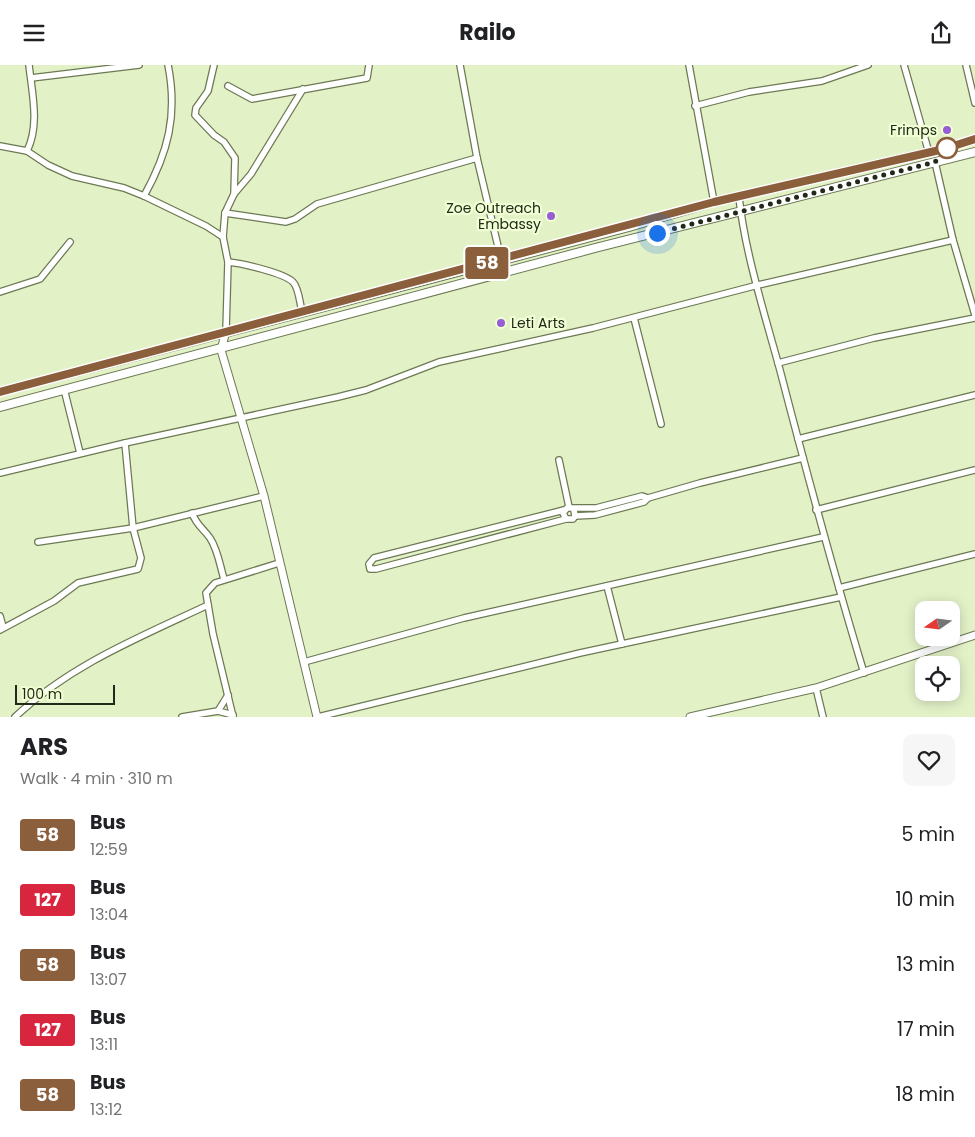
<!DOCTYPE html>
<html lang="en">
<head>
<meta charset="utf-8">
<style>
	:root { --surface:#fff; --page:#f6f6f6; --text:#202124; --muted:#757577 }
	body { margin:0; font-family:Poppins,sans-serif; background:var(--page); color:var(--text); height:100vh; display:flex; flex-direction:column; font-size:19px; white-space:nowrap }
	* { box-sizing:border-box; margin:0 }
	p { font-size:16px; color:var(--muted) }
	.icon { flex:none; width:28px; height:28px; fill:none; stroke:currentColor; stroke-width:2; stroke-linecap:round; stroke-linejoin:round }
	.map { position:relative; height:652px; overflow:hidden }
	.panel { display:flex; flex-direction:column; background:var(--surface); flex:1 }
	.panel>* { flex:none }
	.badge { padding:0 10px; border-radius:4px; font-size:18px; line-height:32px }
	.needle { width:32px; rotate:256deg }
	.tools { position:absolute; left:915px; top:536px; display:grid; gap:10px }
	.tools a { display:grid; place-items:center; width:45px; height:45px; border-radius:10px; background:var(--surface); box-shadow:0 2px 12px #0003; font-size:25px }
	.scale { position:absolute; left:15px; bottom:12px; width:100px; box-sizing:border-box; padding-left:5px; border:2px solid #232919; border-top:0; font-size:14px; line-height:18px; white-space:nowrap; color:#232919; -webkit-text-stroke:4px #f0ffd4; paint-order:stroke }
	.you { position:absolute; width:25px; height:25px; margin:-12px; border:4px solid #fff; border-radius:50%; background:#1a73e8; box-shadow:0 0 0 8px #1a73e833 }
	.map>.badge { position:absolute; translate:-50% -50%; box-shadow:0 0 0 2px #fff }
	.round { display:grid; place-items:center; flex:none; width:52px; height:52px; border-radius:10px; background:var(--page) }
	.head { display:flex; align-items:center; justify-content:space-between; height:85px; padding:0 20px }
	h1 { font-size:24px; font-weight:700; line-height:38px }
	ul { padding:0; list-style:none }
	li { display:flex; align-items:center; gap:15px; height:65px; padding:0 20px }
	li div { flex:1 }
	li b { display:block; font-size:19px }
	li em { font-style:normal }
	li .badge { min-width:55px; font-weight:700; text-align:center }
	header { display:flex; justify-content:space-between; align-items:center; height:65px; padding:0 20px; background:var(--surface); font-size:22px; font-weight:700 }
	.map>svg:first-child { display:block }
	.lines { fill:none; stroke-linecap:round; stroke-linejoin:round }
	.minor-casing { stroke:#6c7953; stroke-width:8 }
	.tertiary-casing { stroke:#6c7953; stroke-width:9 }
	.secondary-casing { stroke:#6c7953; stroke-width:10 }
	.minor { stroke:#fff; stroke-width:5.5 }
	.tertiary { stroke:#fff; stroke-width:7 }
	.secondary { stroke:#fff; stroke-width:8 }
	.line-casing { stroke:#fff; stroke-width:11 }
	.line { stroke:#8b5e3c; stroke-width:8 }
	.walk { stroke:#232919; stroke-width:5; stroke-dasharray:0 9 }
	.poi-dot { fill:#965dd5; stroke:#f0ffd4; stroke-width:2 }
	.stop-dot { fill:#fff; stroke:#8b5e3c; stroke-width:2.5 }
	.labels { text-anchor:middle; dominant-baseline:central; stroke-width:4.5; stroke-linejoin:round; paint-order:stroke }
	.poi-label { font-size:14px; fill:#232919; stroke:#f0ffd4; text-anchor:end }
</style>
</head>
<body>
<header><svg class="icon" aria-label="menu" viewBox="0 0 24 24"><path d="M4 6h16M4 12h16M4 18h16"/></svg>Railo<svg class="icon" aria-label="share" viewBox="0 0 24 24"><path d="M12 15V3M7 8l5-5 5 5M5 13v7h14v-7"/></svg></header>
<div class="map">
<svg width="975" height="652" viewBox="0 0 975 652">
	<rect width="100%" height="100%" fill="#e3f1c7"/>
	<g class="lines">
		<defs>
			<g id="minor">
				<path d="M214,0L208,26L196,43L195,50L214,70L224,77L235,93L234,129"/>
				<path d="M460,0L477,93L501,194"/>
				<path d="M689,0L714,137"/>
				<path d="M904,0L929,88"/>
				<path d="M966,0L975,38"/>
				<path d="M31,13L139,0"/>
				<path d="M228,21L252,34L367,13L369,0"/>
				<path d="M695,41L749,27L822,16L868,0"/>
				<path d="M0,81L27,86L48,100L72,111L124,123L144,131L206,161L223,172"/>
				<path d="M27,86C40,60 32,28 29,0"/>
				<path d="M935,97L953,175L975,250"/>
				<path d="M144,131C168,88 178,50 168,0"/>
				<path d="M739,132C745,189 766,253 781,309C807,409 834,509 864,608"/>
				<path d="M225,148L286,157L295,154L317,139L477,93"/>
				<path d="M228,197C241,198 284,208 293,217C299,223 300,239 302,247"/>
				<path d="M0,227L40,214L70,177"/>
				<path d="M634,253L661,359"/>
				<path d="M226,266L228,197L223,172L225,148L234,129L251,109L303,24"/>
				<path d="M778,298L874,273L975,253"/>
				<path d="M64,324L80,388"/>
				<path d="M798,374L975,330"/>
				<path d="M559,395L569,442"/>
				<path d="M0,408L125,378L338,332L366,325L439,297L593,263L758,220L953,175"/>
				<path d="M564,445L374,493L369,499L370,504H376L566,454"/>
				<path d="M574,445L575,451L573,454H566L563,448L567,443H596L642,431L648,433"/>
				<path d="M816,445L975,405"/>
				<path d="M192,448C197,461 203,463 210,473C218,485 220,501 224,514"/>
				<path d="M575,451L595,450L644,437L648,433L700,418L803,393"/>
				<path d="M38,477L133,463L264,431"/>
				<path d="M607,521L622,579"/>
				<path d="M839,523L975,489"/>
				<path d="M0,551L3,562"/>
				<path d="M0,565L54,536L78,518L138,504L141,493L133,463L125,378"/>
				<path d="M304,597L464,553L823,472"/>
				<path d="M816,623L823,652"/>
				<path d="M218,646L228,630"/>
				<path d="M15,652C70,600 140,572 208,540"/>
				<path d="M182,652L218,646L233,650"/>
				<path d="M233,652L213,569L206,528L215,518L279,498"/>
				<path d="M318,652L580,588L841,532"/>
			</g>
			<g id="tertiary">
				<path d="M226,266L221,285L264,431L317,652"/>
				<path d="M690,652L816,623L975,570"/>
			</g>
			<g id="secondary">
				<path d="M0,327L629,162L714,137L943,84L975,74"/>
				<path d="M0,342L595,183L975,87"/>
			</g>
		</defs>
		<use href="#minor" class="minor-casing"/>
		<use href="#tertiary" class="tertiary-casing"/>
		<use href="#secondary" class="secondary-casing"/>
		<use href="#minor" class="minor"/>
		<use href="#tertiary" class="tertiary"/>
		<use href="#secondary" class="secondary"/>
	</g>
	<g class="lines">
		<defs>
			<path id="line" d="M0,327L714,137L944,84L975,74"/>
		</defs>
		<use href="#line" class="line-casing"/>
		<use href="#line" class="line"/>
		<path class="walk" d="M657,168L935,97L947,83"/>
	</g>
	<g class="poi-dot">
		<circle cx="947" cy="65" r="5"/>
		<circle cx="551" cy="151" r="5"/>
		<circle cx="501" cy="258" r="5"/>
	</g>
	<circle class="stop-dot" cx="947" cy="83" r="10"/>
	<g class="labels">
		<g class="poi-label">
			<text x="937" y="65">Frimps</text>
			<text x="541" y="143">Zoe Outreach<tspan x="541" dy="16">Embassy</tspan></text>
			<text x="511" y="258" text-anchor="start">Leti Arts</text>
		</g>
	</g>
</svg>
<div class="tools">
<a><svg class="needle" viewBox="-14 -14 28 28"><path d="M0-13l5 13h-10z" fill="#e53935"/><path d="M0 13l5-13h-10z" fill="#757577"/></svg></a>
<a><svg class="icon" aria-label="locate" viewBox="0 0 24 24"><circle cx="12" cy="12" r="6"/><path d="M12 2v4M12 18v4M2 12h4M18 12h4"/></svg></a>
</div>
<div class="scale">100 m</div>
<div class="you" style="left:657px;top:168px"></div>
<b class="badge" style="left:487px;top:198px;background:#8b5e3c;color:#fff">58</b>
</div>
<section class="panel">
<div class="head"><div><h1>ARS</h1><p>Walk · 4 min · 310 m</p></div><a class="round"><svg class="icon" aria-label="heart" viewBox="0 0 24 24"><path d="M12 20l-8-8c-3-5 5-10 8-4 3-6 11-1 8 4z"/></svg></a></div>
<ul>
<li><span class="badge" style="background:#8b5e3c;color:#fff">58</span><div><b>Bus</b><p>12:59</p></div><em>5 min</em></li>
<li><span class="badge" style="background:#d7263d;color:#fff">127</span><div><b>Bus</b><p>13:04</p></div><em>10 min</em></li>
<li><span class="badge" style="background:#8b5e3c;color:#fff">58</span><div><b>Bus</b><p>13:07</p></div><em>13 min</em></li>
<li><span class="badge" style="background:#d7263d;color:#fff">127</span><div><b>Bus</b><p>13:11</p></div><em>17 min</em></li>
<li><span class="badge" style="background:#8b5e3c;color:#fff">58</span><div><b>Bus</b><p>13:12</p></div><em>18 min</em></li>
</ul>
</section>
</body>
</html>
